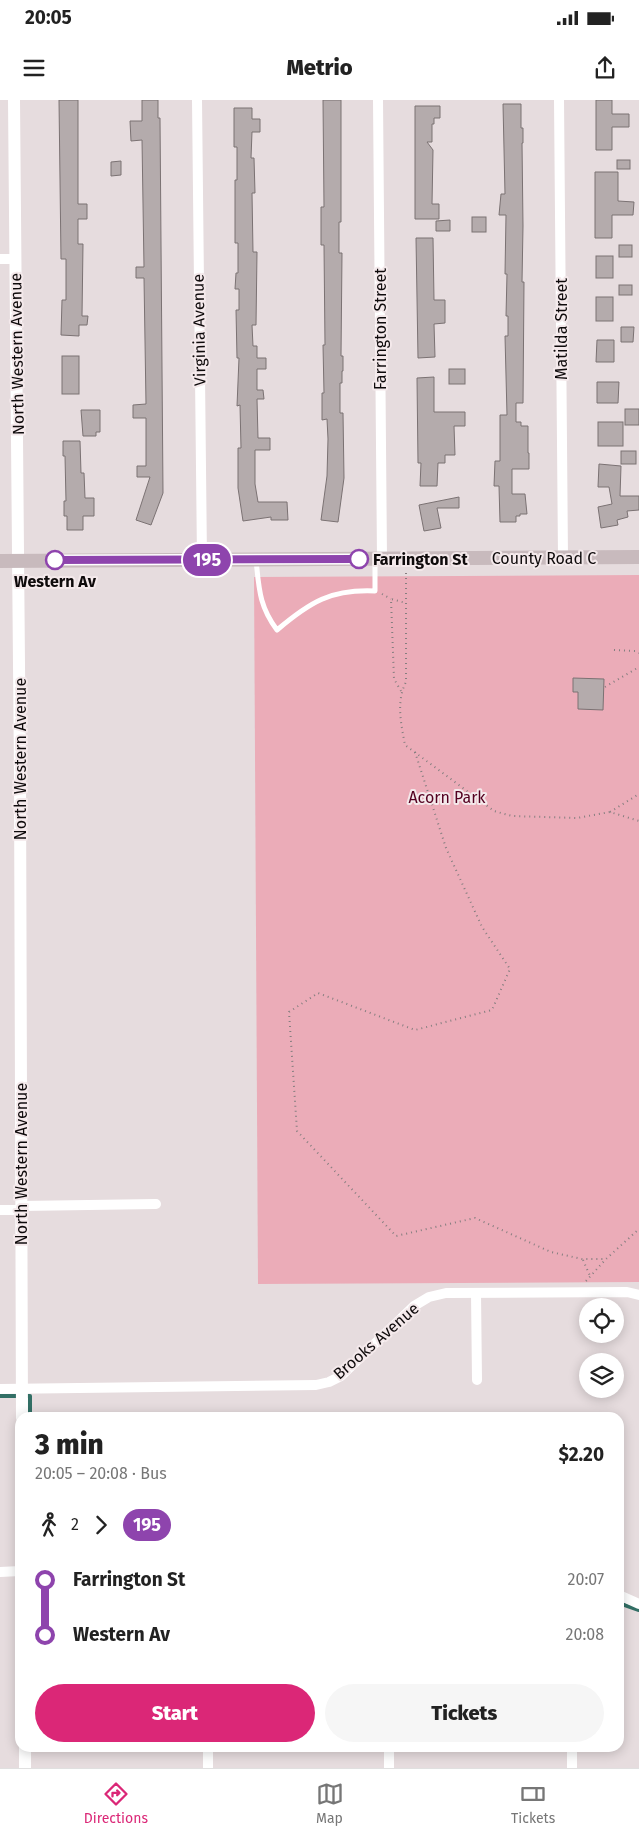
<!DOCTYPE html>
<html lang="en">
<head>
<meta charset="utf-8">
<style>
	:root { --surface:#fff; --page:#f6f6f6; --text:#222; --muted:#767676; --line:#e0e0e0; --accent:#db2777 }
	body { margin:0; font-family:"Fira Sans",sans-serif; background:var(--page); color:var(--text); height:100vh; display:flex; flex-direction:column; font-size:19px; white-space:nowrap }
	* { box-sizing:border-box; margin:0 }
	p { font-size:16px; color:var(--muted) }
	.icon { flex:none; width:28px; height:28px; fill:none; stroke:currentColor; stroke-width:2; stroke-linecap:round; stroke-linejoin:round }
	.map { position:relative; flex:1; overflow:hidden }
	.sheet { position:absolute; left:15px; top:1312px; width:609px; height:340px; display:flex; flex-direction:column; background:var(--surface); border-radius:15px; box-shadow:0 2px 12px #0003 }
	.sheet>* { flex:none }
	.badge { padding:0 10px; border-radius:16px; font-size:18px; line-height:32px }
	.tools { position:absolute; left:579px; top:1198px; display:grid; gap:10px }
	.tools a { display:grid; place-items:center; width:45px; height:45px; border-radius:50%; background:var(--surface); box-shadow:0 2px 12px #0003; font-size:25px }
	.map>.badge { position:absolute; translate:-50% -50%; box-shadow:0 0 0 2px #fff }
	.legs { display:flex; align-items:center; gap:8px; height:55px; padding:0 20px; font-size:16px }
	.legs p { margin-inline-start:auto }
	.headline { display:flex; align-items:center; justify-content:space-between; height:85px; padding:0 20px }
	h1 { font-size:28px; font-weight:800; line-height:38px }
	.cta { display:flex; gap:10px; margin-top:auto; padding:10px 20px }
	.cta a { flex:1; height:58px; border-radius:30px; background:var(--accent); color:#fff; font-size:20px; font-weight:800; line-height:58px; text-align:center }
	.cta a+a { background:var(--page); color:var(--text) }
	ul { padding:0 20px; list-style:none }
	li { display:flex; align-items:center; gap:18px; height:55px; font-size:19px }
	li i { display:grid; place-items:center; width:8px; height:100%; margin:0 6px; background:currentColor }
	li i::after { content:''; width:12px; height:12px; margin:-6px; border:4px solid; border-radius:50%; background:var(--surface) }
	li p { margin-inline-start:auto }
	li:first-child i { background:linear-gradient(#0000 50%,currentColor 0) }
	li:last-child i { background:linear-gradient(currentColor 50%,#0000 0) }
	.status { display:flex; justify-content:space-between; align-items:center; height:35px; padding:0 25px; background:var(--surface); direction:ltr }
	.status svg { height:14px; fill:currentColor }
	header { display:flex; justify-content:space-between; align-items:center; height:65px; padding:0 20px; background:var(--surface); font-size:22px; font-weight:800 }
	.tabs { display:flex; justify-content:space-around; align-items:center; height:70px; border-top:1px solid var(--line); background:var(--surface); font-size:14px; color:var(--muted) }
	.tabs a { display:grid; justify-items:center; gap:2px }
	.tabs .selected { color:var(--accent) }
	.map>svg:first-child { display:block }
	.green { fill:#ebacb8 }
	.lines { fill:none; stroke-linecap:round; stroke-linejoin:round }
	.stream { stroke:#326f65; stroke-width:4 }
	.building { fill:#b4abac; stroke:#7b7273 }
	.path { stroke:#857e7f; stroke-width:2; stroke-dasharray:1 4; stroke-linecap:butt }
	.service { stroke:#fff; stroke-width:5 }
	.minor { stroke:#fff; stroke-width:10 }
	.tertiary { stroke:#fff; stroke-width:12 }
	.secondary { stroke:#c8babd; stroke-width:14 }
	.line-1-casing { stroke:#fff; stroke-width:11 }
	.line-1 { stroke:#8e44ad; stroke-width:8 }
	.stop-1-dot { fill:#fff; stroke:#8e44ad; stroke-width:2.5 }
	.labels { text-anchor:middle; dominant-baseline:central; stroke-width:4; stroke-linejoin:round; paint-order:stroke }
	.street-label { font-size:16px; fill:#0e0a0b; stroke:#f4e9eb }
	.stop-label { font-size:16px; font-weight:bold; fill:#0e0a0b; stroke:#f4e9eb; text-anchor:start }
	.park-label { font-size:16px; fill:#540020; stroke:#f4e9eb }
</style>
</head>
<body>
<div class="status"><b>20:05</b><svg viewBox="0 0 49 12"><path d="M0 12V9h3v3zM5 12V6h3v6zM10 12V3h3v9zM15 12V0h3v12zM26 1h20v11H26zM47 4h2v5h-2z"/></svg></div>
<header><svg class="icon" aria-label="menu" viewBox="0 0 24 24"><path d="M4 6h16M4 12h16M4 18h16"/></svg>Metrio<svg class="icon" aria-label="share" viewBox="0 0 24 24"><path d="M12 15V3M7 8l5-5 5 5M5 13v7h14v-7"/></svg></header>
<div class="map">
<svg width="639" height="1668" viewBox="0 0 639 1668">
	<rect width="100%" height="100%" fill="#e6dcde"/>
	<path class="green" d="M639,475V1182L258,1184L254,477Z"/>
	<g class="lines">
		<g class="stream">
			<path d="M0,1296H30V1318"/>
			<path d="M619,1503L639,1510"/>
		</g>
	</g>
	<g class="building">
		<path d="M59,0H78V104H87V119H78V144H83L82,216H88L87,225H79V236L61,235L62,200H66V159H61Z"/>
		<path d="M142,0H158V18H160L163,393L151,425L136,420L150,377H137V366H146V318H133V305L146,304L144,178H136V167H144L142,40L131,41L130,21H142Z"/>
		<path d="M323,0H341V122H339V153H342L341,256H343V271H342V283H340V313H343L344,378L338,422L321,420L327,376L328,339L327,319L322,320V293H324L323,245H325L324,145H321V107H324Z"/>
		<path d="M596,0H612V14H629V27H612V50H596Z"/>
		<path d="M503,4H521V28H523V43H522L523,126L522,182H524L523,303H516V322H521V326H528V353H529V369H512V394H525L527,414H520V416H516V422H500L499,386H494L495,361H500V315H507L505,236H508V216H506L507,174H505L506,115H499L501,94H505Z"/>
		<path d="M415,6H440V18H434V24H432V42H427L433,50L432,104H439V119H415Z"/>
		<path d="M234,8H252V19H260V32H252L251,58H254L255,93H252L253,152H257L256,225H252L253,246H257V258H266V269H257V290H263L264,299H257L258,338H270V350H255V384L258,402H287L288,420H271V417L243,421L238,388V348H241L240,305L237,306L239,258H237L236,210H239V189H235L236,173H238V143H235V80H237V47H234Z"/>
		<rect x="617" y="60" width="13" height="9"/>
		<path d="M121,61V75L111,76V62Z"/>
		<path d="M595,72H618V101L634,102L633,115H612V138H595Z"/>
		<rect x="472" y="117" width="14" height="15"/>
		<path d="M450,120V131H436V121Z"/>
		<path d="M416,138H433L434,200H445V223L434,224L435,257L418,258Z"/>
		<rect x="619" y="145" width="13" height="12"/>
		<rect x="596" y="156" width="17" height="22"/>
		<rect x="619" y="185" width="13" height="10"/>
		<rect x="596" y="197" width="17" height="24"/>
		<path d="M621,227H634L633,242H621Z"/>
		<path d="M597,240H614V262H596Z"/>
		<rect x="62" y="256" width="17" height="38"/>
		<rect x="449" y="269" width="16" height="15"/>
		<path d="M434,277V312H465V326H454L455,355H445V363H438L437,386H420L421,363H418L417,278Z"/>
		<path d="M597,282H619L618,303H597Z"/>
		<rect x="625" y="309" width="14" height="16"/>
		<path d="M81,310H100V332H96V336H83Z"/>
		<rect x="598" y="322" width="25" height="24"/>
		<path d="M63,341H80L81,373H84L85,398H94V416H83V430H67V416H64V401H66L65,356H63Z"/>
		<rect x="621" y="351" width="15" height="13"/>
		<path d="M599,364L621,366L620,396H639V410L627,411L628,417L617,420L618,425L601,428L598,407L612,404L609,387H598Z"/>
		<path d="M459,397V408H437L441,428L424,431L419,405Z"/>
		<path d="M573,578L604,579L603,610L578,609V592H573Z"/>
	</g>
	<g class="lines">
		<g class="path">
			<path d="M406,473V582C396,601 401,624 405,645L494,711L512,716L577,718L610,712L639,721"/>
			<path d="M382,494L391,499"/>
			<path d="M614,550L635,551L639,553"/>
			<path d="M605,587L639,567"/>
			<path d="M401,591L394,579L391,499L406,503"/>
			<path d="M415,652L446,748L482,827L510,869L492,910L415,930L318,893L289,912L297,1031L396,1136L475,1118L551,1152L582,1159H606"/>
			<path d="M610,712L639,694"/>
			<path d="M583,1160L590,1176"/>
			<path d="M586,1181L606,1159L639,1129"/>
		</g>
		<path class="service" d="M256,460C259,488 259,506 277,530C310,502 331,489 375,491V460"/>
		<g class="minor">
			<path d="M197,0L202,460"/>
			<path d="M378,0L382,459"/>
			<path d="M559,0L563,458"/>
			<path d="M0,159H16"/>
			<path d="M21,1106L156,1104"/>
			<path d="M0,1110H21"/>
			<path d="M476,1193L477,1280"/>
			<path d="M0,1289L316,1285L329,1282L341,1276L414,1206L429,1197L446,1193L627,1192L639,1195"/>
			<path d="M0,1472L20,1471"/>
			<path d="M619,1495L639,1504"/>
			<path d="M208,1648V1668"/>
			<path d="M389,1648V1668"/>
			<path d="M572,1648V1668"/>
		</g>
		<g class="tertiary">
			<path d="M14,0L20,678L22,1318"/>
			<path d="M25,1648V1668"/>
		</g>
		<path class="secondary" d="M0,461L639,457"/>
	</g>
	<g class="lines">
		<defs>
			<path id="line-1" d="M55,460L359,459"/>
		</defs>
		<use href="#line-1" class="line-1-casing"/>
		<use href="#line-1" class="line-1"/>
	</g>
	<g class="stop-1-dot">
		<circle cx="359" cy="459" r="9"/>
		<circle cx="55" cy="460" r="9"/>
	</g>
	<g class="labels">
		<g class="street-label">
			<text transform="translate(380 229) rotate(-90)">Farrington Street</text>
			<text transform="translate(561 229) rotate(-90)">Matilda Street</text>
			<text transform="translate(199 230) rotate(-91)">Virginia Avenue</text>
			<text transform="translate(17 254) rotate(-91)">North Western Avenue</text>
			<text x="544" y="458">County Road C</text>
			<text transform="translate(20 659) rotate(-90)">North Western Avenue</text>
			<text transform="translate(21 1064) rotate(-90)">North Western Avenue</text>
			<text transform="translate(376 1241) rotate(-41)">Brooks Avenue</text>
		</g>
		<g class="stop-label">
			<text x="373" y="459">Farrington St</text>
			<text x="55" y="481" text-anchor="middle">Western Av</text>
		</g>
		<g class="park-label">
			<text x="447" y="697">Acorn Park</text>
		</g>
	</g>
</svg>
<div class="tools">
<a><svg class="icon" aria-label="locate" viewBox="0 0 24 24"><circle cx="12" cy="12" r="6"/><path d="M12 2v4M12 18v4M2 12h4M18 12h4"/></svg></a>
<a><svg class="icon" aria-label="layers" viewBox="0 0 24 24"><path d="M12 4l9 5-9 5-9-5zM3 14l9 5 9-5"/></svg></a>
</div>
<b class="badge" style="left:207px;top:460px;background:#8e44ad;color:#fff">195</b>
<section class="sheet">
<div class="headline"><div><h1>3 min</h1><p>20:05 – 20:08 · Bus</p></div><b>$2.20</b></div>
<div class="legs"><svg class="icon" aria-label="walk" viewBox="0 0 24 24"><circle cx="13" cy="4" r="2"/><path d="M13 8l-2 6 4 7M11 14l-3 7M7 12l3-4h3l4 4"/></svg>2<svg class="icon" aria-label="forward" viewBox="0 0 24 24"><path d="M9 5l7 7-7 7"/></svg><b class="badge" style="background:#8e44ad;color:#fff">195</b></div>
<ul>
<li><i style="color:#8e44ad"></i><b>Farrington St</b><p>20:07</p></li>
<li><i style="color:#8e44ad"></i><b>Western Av</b><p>20:08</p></li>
</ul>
<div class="cta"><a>Start</a><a>Tickets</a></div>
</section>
</div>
<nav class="tabs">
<a class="selected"><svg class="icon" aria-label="directions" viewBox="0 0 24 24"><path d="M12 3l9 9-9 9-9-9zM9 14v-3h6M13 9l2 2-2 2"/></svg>Directions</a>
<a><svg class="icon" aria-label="map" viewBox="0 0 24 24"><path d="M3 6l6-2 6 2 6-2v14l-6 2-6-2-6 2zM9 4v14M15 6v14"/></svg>Map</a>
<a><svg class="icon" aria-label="tickets" viewBox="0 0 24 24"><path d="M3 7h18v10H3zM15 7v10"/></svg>Tickets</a>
</nav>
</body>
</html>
